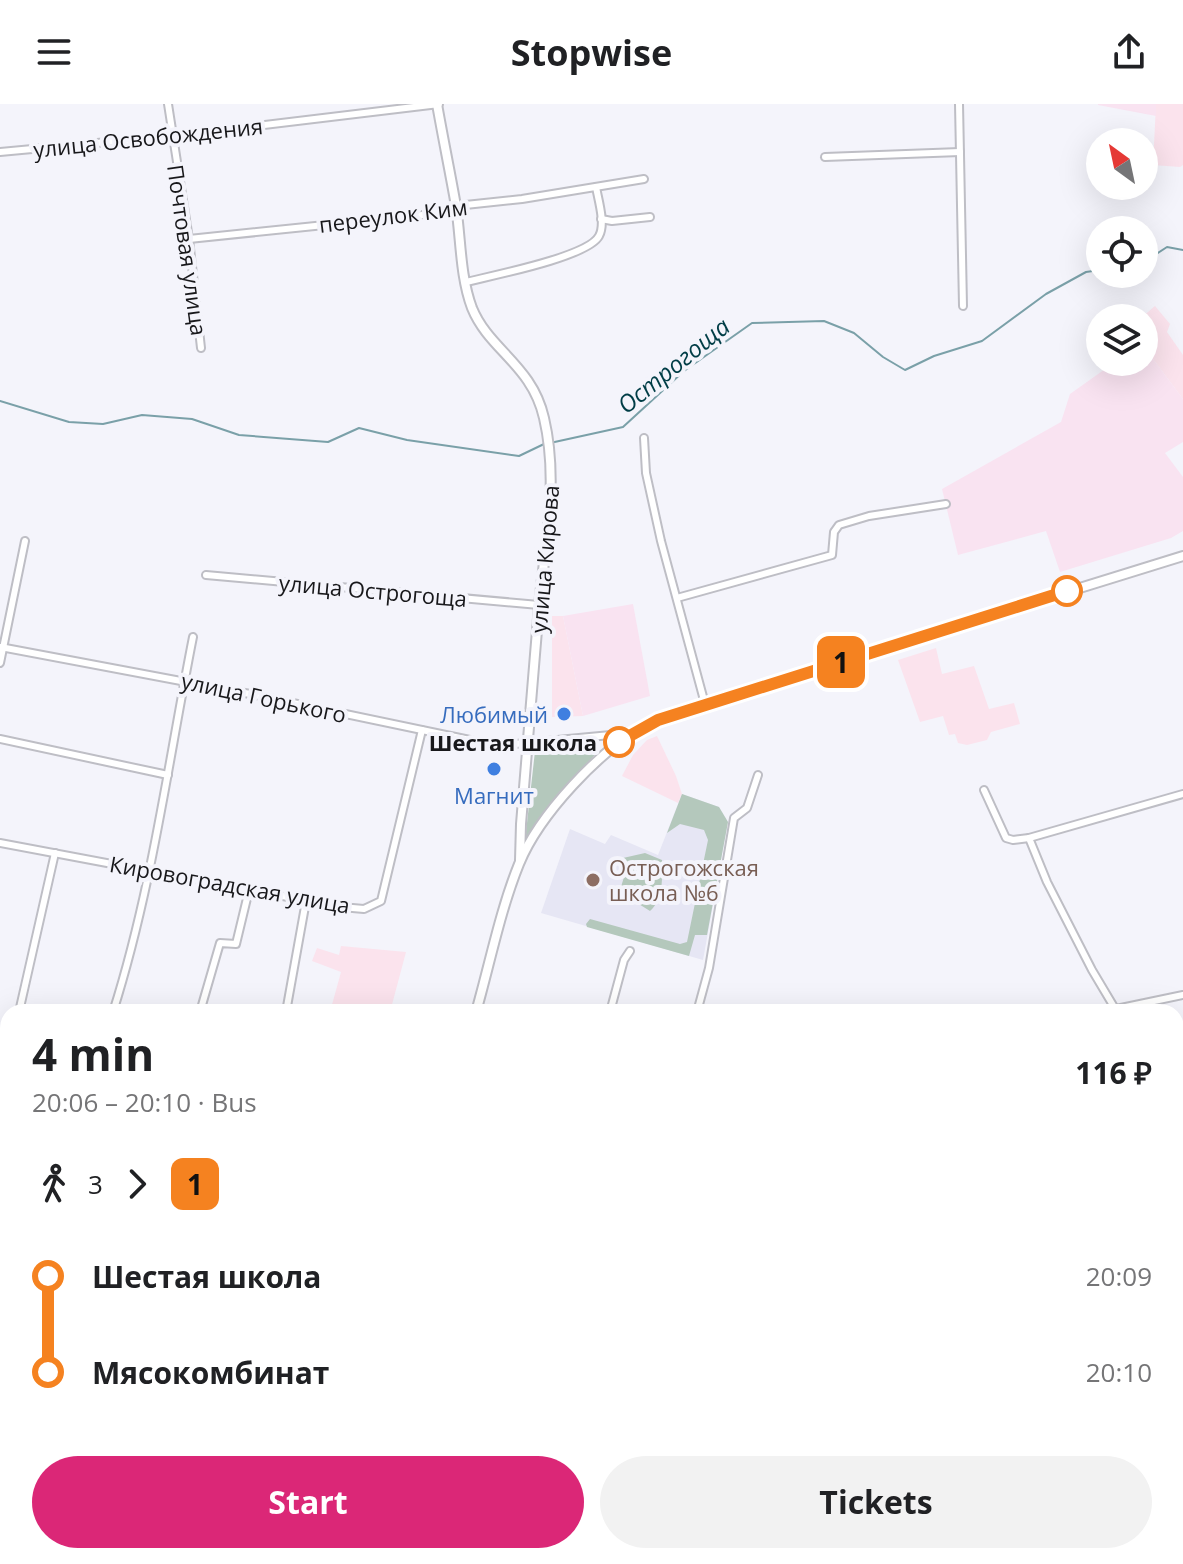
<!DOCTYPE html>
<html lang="en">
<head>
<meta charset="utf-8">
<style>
	:root { --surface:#fff; --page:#f2f2f2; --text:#202124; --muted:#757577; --accent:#db2777 }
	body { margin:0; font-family:"Open Sans",sans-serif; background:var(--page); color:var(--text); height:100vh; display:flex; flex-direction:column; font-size:30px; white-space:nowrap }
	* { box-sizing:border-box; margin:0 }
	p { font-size:26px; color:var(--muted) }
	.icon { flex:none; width:44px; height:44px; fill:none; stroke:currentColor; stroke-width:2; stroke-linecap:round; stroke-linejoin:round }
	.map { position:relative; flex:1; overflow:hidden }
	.side { position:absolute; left:0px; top:900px; width:1184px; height:560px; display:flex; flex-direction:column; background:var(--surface); border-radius:24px 24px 0 0; box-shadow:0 8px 32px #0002 }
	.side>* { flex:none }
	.badge { padding:0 16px; border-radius:12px; font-size:28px; line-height:52px }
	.needle { width:52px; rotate:327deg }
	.controls { position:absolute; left:1086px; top:24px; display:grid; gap:16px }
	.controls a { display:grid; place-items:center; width:72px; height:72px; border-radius:50%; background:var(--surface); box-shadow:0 8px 32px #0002; font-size:40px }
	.map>.badge { position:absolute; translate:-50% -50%; box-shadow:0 0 0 4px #fff }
	.legs { display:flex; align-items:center; gap:12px; height:88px; padding:0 32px; font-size:26px }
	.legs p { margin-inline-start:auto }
	.summary { display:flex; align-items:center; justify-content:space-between; height:136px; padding:0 32px }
	h1 { font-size:44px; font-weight:700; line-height:60px }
	.cta { display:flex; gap:16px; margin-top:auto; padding:16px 32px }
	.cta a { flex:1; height:92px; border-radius:48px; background:var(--accent); color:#fff; font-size:32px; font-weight:700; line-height:92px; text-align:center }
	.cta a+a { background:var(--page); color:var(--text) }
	ul { padding:0 32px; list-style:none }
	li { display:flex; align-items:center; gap:28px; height:96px; font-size:30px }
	li i { display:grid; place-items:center; width:12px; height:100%; margin:0 10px; background:currentColor }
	li i::after { content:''; width:20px; height:20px; margin:-10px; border:6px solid; border-radius:50%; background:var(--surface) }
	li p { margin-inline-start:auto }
	li:first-child i { background:linear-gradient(#0000 50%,currentColor 0) }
	li:last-child i { background:linear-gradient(currentColor 50%,#0000 0) }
	header { display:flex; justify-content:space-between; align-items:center; height:104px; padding:0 32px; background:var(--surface); font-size:36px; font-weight:700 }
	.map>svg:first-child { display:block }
	.commercial { fill:#fbe3ed }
	.industrial { fill:#f9e3f1 }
	.built { fill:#e6e6f4 }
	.green { fill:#b4c8bc }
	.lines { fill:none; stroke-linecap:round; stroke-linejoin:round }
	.stream { stroke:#7aa0a8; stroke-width:2 }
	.street-casing { stroke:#bebec5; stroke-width:10 }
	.secondary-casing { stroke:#bebec5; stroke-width:12 }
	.street { stroke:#fff; stroke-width:6 }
	.secondary { stroke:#fff; stroke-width:8 }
	.line-1-casing { stroke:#fff; stroke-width:18 }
	.line-1 { stroke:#f58220; stroke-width:12 }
	.stop-1-dot { fill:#fff; stroke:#f58220; stroke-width:4 }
	.shop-dot { fill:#3f7fe0; stroke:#f4f4fb; stroke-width:3 }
	.education-dot { fill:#8d6e63; stroke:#f4f4fb; stroke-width:3 }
	.labels { text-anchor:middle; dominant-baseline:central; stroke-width:8; stroke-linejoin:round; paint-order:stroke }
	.street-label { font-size:22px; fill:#18181b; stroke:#f4f4fb }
	.shop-label { font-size:22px; fill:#366cbe; stroke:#f4f4fb; text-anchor:end }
	.stop-label { font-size:22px; font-weight:bold; fill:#18181b; stroke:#f4f4fb; text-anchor:end }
	.education-label { font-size:22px; fill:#785e54; stroke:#f4f4fb; text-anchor:start }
	.water-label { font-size:24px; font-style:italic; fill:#003d46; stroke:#f4f4fb }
</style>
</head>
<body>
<header><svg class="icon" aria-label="menu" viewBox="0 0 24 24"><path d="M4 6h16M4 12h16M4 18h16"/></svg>Stopwise<svg class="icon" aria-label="share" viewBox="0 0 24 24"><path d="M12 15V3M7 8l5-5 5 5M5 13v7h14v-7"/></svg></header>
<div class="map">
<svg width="1183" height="1460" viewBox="0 0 1183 1460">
	<rect width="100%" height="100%" fill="#f4f4fb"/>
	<g class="commercial">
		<path d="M1156,0H1183V61L1180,63L1153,61Z"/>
		<path d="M1155,202L1170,220L1167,228L1183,251V295L1144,243V214H1141Z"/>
		<path d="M552,512H563L583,612L552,613Z"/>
		<path d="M936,544L942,570L974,562L989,605L1014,599L1020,620L991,628L987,636L967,641L958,639L955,630L949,631L943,612L920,618L898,556Z"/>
		<path d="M657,632L676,672L682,690L678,699L622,672L633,651L647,636Z"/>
		<path d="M341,842L406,848L390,908H330L341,868L312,857L317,844L339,851Z"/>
		<path d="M363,1452H453L451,1460H374L361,1457Z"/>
	</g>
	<g class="industrial">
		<path d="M1098,0H1156V12L1098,1Z"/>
		<path d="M1144,243L1183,295V338L1165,349L1183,373V427L1171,434L1060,468L1046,427L958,451L942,385L1061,318L1070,290L1115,258H1144Z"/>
		<path d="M633,500L650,592L583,612L563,512Z"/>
	</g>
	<path class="built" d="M682,690L719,703L728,718L703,856L541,809L570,725L605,740L611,731L658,751Z"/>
	<g class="green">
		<path d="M595,637L599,646L544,709L525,737L535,647L542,642Z"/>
		<path d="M682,690L719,703L728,718L707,831H695L689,852L587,823L586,820L590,815L680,840L687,838L708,736L704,726L680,720L667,729Z"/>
		<path d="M645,749L662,756C662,774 664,795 650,807L634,797L636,789L621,783L624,773L621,766L623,754Z"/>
	</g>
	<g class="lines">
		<g class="stream">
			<path d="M1144,158L1167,143L1183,146"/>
			<path d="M0,297L69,318L103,320L142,311L192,315L239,331L328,338L359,324L407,336L519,352L544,340"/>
			<path d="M550,339L623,323L684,267L752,219L824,217L854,229L883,253L905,266L934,252L982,237L1046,190L1086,168L1100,166"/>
		</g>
		<defs>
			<g id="street">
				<path d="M168,0L189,135L201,244"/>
				<path d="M959,0L963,202"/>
				<path d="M0,48L172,32L439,0"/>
				<path d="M825,53L960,48"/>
				<path d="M601,115L612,117L650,113"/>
				<path d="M189,135L432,110L456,102L522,95L644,75"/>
				<path d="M466,178C490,172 588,153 599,132C606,120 598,95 596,83"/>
				<path d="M644,334L646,369L661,437L705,600"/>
				<path d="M206,471L539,501"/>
				<path d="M677,494L832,451L834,428L839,421L869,412L946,400"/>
				<path d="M0,543L250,590L489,640H515L632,629"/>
				<path d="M0,559L25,437"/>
				<path d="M0,635L168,671"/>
				<path d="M984,686L1006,734L1013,736L1029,734"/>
				<path d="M0,739L341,803L364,805L381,797L422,626"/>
				<path d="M1116,905L1183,891"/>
				<path d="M19,908L55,749"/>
				<path d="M113,908C152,785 168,659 193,533"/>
				<path d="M200,908L220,839L236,840L249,786"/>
				<path d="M286,908L306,797"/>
				<path d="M610,908L624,856L630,847"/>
				<path d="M697,908L709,864L734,714L747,704L758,671"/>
				<path d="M1117,908L1092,866L1047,778L1029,734L1183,690"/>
				<path d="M0,994L8,959"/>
				<path d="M0,999L6,1018L0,1047"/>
				<path d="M0,1061L8,1064"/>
				<path d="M1176,1100L1183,1098"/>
				<path d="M1176,1316L1183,1314"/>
				<path d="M0,1321L8,1286"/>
				<path d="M0,1372L8,1374"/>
				<path d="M344,1452L360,1460"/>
				<path d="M49,1460L50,1452"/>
				<path d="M133,1460L135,1452"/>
				<path d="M455,1460L458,1452"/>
				<path d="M545,1460L547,1452"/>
				<path d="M730,1460L732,1452"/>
				<path d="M997,1460L1005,1452"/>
			</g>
			<g id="secondary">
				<path d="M437,0C443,34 450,68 456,102C461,135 460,172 472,204C489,246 532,261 544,314C559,378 545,439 539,502C533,575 527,647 521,720L520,756"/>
				<path d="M476,908C490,859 500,807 519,760C539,711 600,645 647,621C663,612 682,608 699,602L1183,452"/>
				<path d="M329,1460L331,1452"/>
			</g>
		</defs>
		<use href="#street" class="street-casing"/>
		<use href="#secondary" class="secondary-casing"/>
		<use href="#street" class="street"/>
		<use href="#secondary" class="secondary"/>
	</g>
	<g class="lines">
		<defs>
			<path id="line-1" d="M619,638L658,616L1067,487"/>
		</defs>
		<use href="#line-1" class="line-1-casing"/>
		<use href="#line-1" class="line-1"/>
	</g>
	<g class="stop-1-dot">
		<circle cx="1067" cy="487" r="14"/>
		<circle cx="619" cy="638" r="14"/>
	</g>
	<g class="shop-dot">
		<circle cx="564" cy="610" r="8"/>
		<circle cx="494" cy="665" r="8"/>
	</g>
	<circle class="education-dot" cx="593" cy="776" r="8"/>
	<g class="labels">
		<g class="street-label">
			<text transform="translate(148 33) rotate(-6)">улица Освобождения</text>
			<text transform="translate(393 111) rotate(-7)">переулок Ким</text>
			<text transform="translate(188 146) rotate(82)">Почтовая улица</text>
			<text transform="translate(544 455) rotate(-85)">улица Кирова</text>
			<text transform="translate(373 486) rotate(5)">улица Острогоща</text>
			<text transform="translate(264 593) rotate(12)">улица Горького</text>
			<text transform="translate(230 780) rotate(10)">Кировоградская улица</text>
		</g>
		<g class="shop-label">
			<text x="548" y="610">Любимый</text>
			<text x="494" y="691" text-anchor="middle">Магнит</text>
		</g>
		<g class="stop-label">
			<text x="597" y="638">Шестая школа</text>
		</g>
		<g class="education-label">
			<text x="609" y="763">Острогожская<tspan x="609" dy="25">школа №6</tspan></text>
		</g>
		<g class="water-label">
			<text transform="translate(673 261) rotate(-39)">Острогоща</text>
		</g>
	</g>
</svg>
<div class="controls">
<a><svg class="needle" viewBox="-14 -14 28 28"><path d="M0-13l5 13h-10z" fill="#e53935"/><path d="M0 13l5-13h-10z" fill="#757577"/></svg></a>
<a><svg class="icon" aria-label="locate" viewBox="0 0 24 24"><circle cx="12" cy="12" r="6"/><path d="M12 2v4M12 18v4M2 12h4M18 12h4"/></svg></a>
<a><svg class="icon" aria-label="layers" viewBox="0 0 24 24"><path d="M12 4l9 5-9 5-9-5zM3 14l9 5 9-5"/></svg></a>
</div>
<b class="badge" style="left:841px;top:558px;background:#f58220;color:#111">1</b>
<section class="side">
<div class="summary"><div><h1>4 min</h1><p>20:06 – 20:10 · Bus</p></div><b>116 ₽</b></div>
<div class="legs"><svg class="icon" aria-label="walk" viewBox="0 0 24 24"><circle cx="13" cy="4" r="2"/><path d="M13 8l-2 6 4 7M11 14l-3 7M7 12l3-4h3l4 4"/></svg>3<svg class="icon" aria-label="forward" viewBox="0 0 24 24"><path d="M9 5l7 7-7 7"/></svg><b class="badge" style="background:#f58220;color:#111">1</b></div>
<ul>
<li><i style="color:#f58220"></i><b>Шестая школа</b><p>20:09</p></li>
<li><i style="color:#f58220"></i><b>Мясокомбинат</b><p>20:10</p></li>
</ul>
<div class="cta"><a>Start</a><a>Tickets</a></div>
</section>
</div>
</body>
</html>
